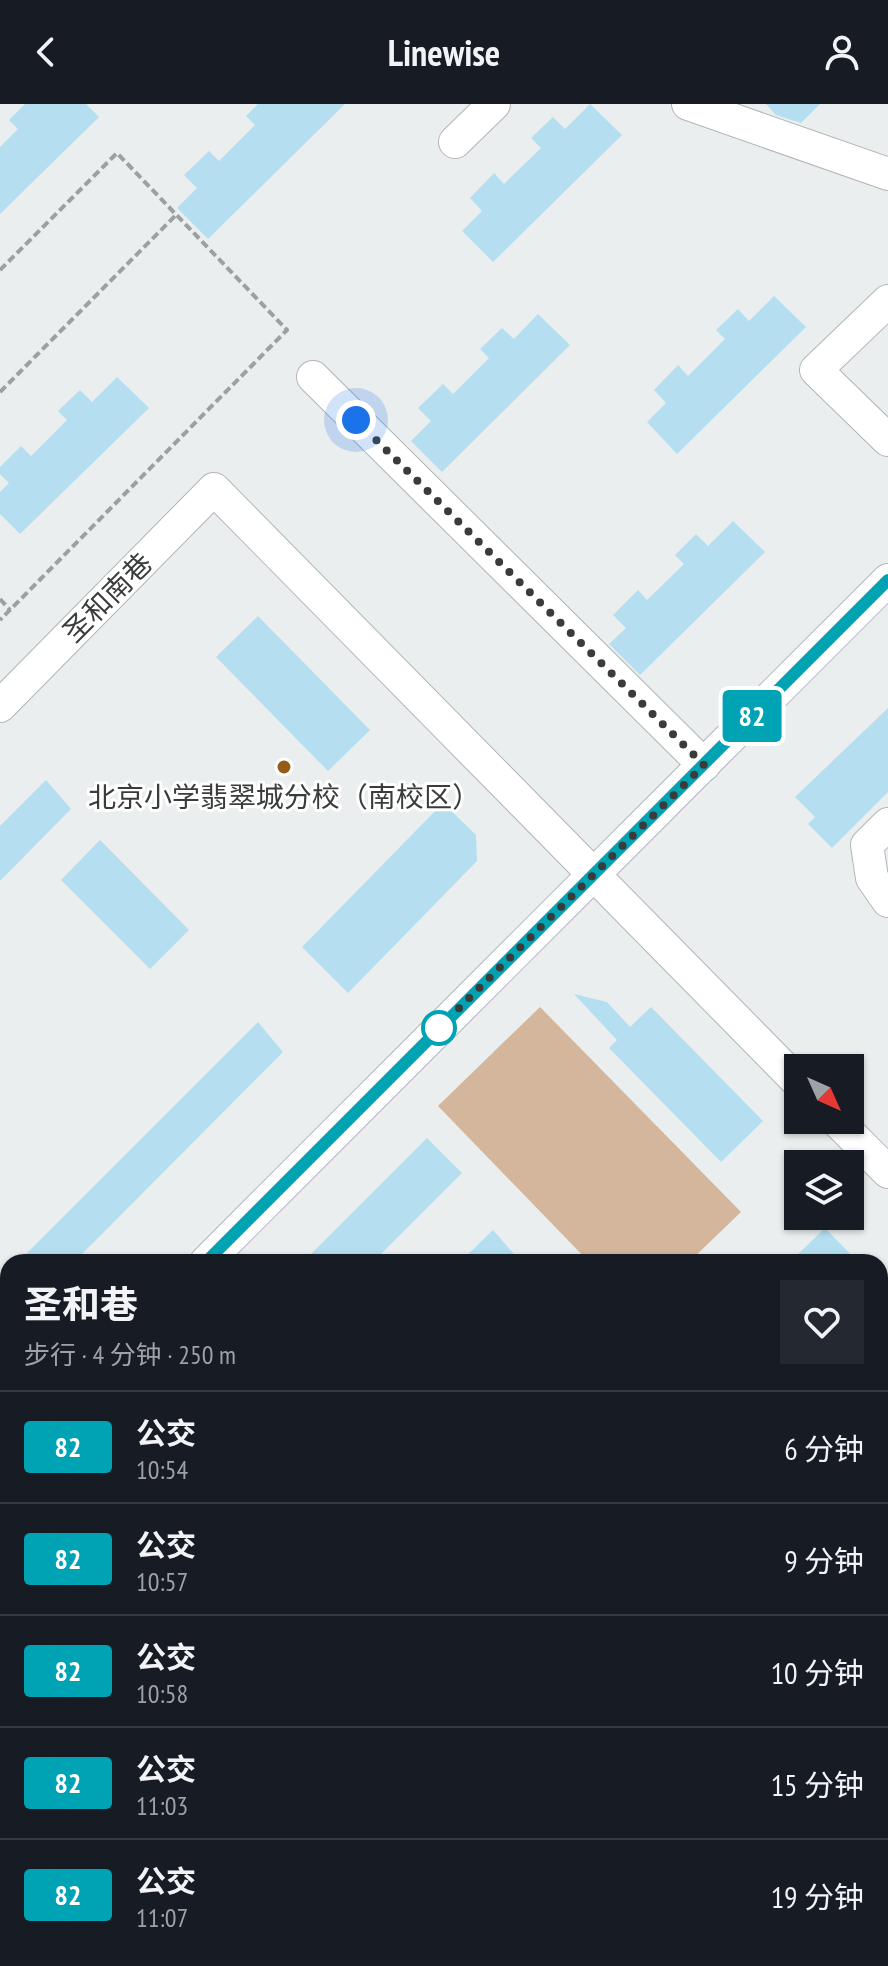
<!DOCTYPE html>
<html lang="zh">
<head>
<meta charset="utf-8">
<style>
	:root { --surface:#171b24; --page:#242831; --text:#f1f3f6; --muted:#9ea1a6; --line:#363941 }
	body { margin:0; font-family:"PT Sans Narrow","Noto Sans SC",sans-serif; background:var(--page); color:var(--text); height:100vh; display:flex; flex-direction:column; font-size:30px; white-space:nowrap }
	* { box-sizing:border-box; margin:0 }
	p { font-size:26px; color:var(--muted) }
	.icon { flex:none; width:44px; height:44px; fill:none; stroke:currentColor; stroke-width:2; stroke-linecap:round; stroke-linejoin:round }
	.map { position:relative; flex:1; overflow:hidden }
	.details { position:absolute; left:0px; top:1150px; width:888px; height:712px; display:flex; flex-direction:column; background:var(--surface); border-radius:24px 24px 0 0; box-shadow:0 2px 6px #0004 }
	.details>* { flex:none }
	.badge { padding:0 16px; border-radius:6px; font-size:28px; line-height:52px }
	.needle { width:52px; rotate:135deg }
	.controls { position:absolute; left:784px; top:950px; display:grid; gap:16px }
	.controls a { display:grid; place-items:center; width:80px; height:80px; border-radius:0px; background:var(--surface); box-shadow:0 2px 6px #0004; font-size:40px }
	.you { position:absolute; width:40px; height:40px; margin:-20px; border:6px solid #fff; border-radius:50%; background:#1a73e8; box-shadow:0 0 0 12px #1a73e833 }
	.map>.badge { position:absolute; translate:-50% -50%; box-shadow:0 0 0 4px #fff }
	.round { display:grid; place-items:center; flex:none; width:84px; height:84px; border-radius:0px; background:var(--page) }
	.overview { display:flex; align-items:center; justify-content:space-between; height:136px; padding:0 24px }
	h1 { font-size:38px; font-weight:700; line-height:60px }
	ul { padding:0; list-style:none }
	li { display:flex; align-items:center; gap:24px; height:112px; padding:0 24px; border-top:2px solid var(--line) }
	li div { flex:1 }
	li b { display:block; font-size:30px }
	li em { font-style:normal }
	li .badge { min-width:88px; font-weight:700; text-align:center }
	header { display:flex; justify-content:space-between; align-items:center; height:104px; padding:0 24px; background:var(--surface); font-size:36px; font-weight:700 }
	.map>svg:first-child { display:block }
	.green { fill:#d4b69c }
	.building { fill:#b5dff1 }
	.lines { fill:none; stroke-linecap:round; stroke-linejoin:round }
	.minor-casing { stroke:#b1b5b7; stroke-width:34 }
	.path { stroke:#9da0a0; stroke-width:4; stroke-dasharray:8 4; stroke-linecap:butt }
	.minor { stroke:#fff; stroke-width:32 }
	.line-casing { stroke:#fff; stroke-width:18 }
	.line { stroke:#00a3b4; stroke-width:12 }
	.walk { stroke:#3a3c3c; stroke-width:8; stroke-dasharray:0 14.4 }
	.poi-dot { fill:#955b19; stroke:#fff; stroke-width:3 }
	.stop-dot { fill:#fff; stroke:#00a3b4; stroke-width:4 }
	.labels { text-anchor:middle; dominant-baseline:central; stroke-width:6; stroke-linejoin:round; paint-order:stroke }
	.street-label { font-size:28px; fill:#3a3c3c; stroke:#fff }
	.poi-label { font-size:28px; fill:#3a3c3c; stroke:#fff }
</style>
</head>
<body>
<header><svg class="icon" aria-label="back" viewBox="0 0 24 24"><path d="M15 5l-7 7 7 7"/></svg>Linewise<svg class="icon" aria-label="person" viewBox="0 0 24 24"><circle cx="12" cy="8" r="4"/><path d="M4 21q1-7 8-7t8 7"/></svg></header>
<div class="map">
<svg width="888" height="1862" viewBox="0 0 888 1862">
	<rect width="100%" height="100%" fill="#eaeeef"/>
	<g class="green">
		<path d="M540,903L741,1108L689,1158H589L438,1002Z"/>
		<path d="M8,1742V1854H114L106,1862H0V1750Z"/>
	</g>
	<g class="building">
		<path d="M25,0H86L99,13L0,110V43L18,25L9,16Z"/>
		<path d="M258,0H345L208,135L177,104L197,84L184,71L209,47L219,57L255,21L246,12Z"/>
		<path d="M590,0L622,31L493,158L462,127L482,107L470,94L494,69L504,80L541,44L531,34L553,13L565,25Z"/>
		<path d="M766,0H820L801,19L776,11Z"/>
		<path d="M774,192L806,223L677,350L647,318L666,299L654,286L678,261L688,272L725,235L716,226L738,205L749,217Z"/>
		<path d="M538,210L570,241L442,368L411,337L431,317L418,304L443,280L453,290L489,254L480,245L502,224L514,235Z"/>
		<path d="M117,273L149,304L20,430L0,410V388L9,379L0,370V363L21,342L31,352L67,316L58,307L80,286L92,298Z"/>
		<path d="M733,417L765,448L640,571L609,540L626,524L613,511L638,486L647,496L684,460L675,451L696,430L708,442Z"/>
		<path d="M258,512L370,626L328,667L216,553Z"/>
		<path d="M888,604V688L832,744L808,720L815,713L795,693Z"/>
		<path d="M46,676L71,705L0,777V722Z"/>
		<path d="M443,699L476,731L477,757L348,889L302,843Z"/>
		<path d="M100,736L189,826L150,865L61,776Z"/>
		<path d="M574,890L607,898L630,923L651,903L763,1017L721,1058L609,944L617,936Z"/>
		<path d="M258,918L283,948L74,1158H18Z"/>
		<path d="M427,1034L462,1069L373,1158H303Z"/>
		<path d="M825,1124L858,1158H790Z"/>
		<path d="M493,1126L521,1158H460Z"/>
	</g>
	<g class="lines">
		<defs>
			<g id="minor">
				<path d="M688,0L888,70"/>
				<path d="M455,38L494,0"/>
				<path d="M888,197L816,266L888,336"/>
				<path d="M313,273L704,661"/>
				<path d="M0,602L214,385L798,978"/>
				<path d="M888,720L867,741L872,774L888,797"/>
				<path d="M836,1016L888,1068"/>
				<path d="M206,1158L888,476"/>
				<path d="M880,1306L888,1298"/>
				<path d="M0,1365L8,1357"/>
				<path d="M0,1510L8,1518"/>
				<path d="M346,1854L355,1862"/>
				<path d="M318,1862L326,1854"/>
			</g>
		</defs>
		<use href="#minor" class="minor-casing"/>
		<g class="path">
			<path d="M0,166L117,49L287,226L0,516"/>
			<path d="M0,288L175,112"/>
			<path d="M0,495L10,506"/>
		</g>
		<use href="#minor" class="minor"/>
	</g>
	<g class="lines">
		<defs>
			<path id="line" d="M206,1158L888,476"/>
		</defs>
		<use href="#line" class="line-casing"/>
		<use href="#line" class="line"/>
		<path class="walk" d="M356,316L704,661L439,924"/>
	</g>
	<circle class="poi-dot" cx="284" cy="663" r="8"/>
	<circle class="stop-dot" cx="439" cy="924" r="16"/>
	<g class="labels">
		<g class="street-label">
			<text transform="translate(107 493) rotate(-45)">圣和南巷</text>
		</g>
		<g class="poi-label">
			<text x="284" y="692">北京小学翡翠城分校（南校区）</text>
		</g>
	</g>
</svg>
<div class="controls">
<a><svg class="needle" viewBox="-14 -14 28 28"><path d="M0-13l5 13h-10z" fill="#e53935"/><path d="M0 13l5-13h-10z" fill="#9ea1a6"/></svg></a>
<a><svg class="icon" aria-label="layers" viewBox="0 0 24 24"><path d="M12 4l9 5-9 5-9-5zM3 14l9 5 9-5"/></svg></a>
</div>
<div class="you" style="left:356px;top:316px"></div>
<b class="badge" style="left:752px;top:612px;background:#00a3b4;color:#fff">82</b>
<section class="details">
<div class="overview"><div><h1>圣和巷</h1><p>步行 · 4 分钟 · 250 m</p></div><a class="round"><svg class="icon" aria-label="heart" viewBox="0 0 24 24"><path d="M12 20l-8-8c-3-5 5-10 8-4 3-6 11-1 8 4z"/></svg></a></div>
<ul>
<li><span class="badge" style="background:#00a3b4;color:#fff">82</span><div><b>公交</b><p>10:54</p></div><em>6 分钟</em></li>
<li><span class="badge" style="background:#00a3b4;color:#fff">82</span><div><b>公交</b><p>10:57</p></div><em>9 分钟</em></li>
<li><span class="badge" style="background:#00a3b4;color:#fff">82</span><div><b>公交</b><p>10:58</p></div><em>10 分钟</em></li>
<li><span class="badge" style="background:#00a3b4;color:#fff">82</span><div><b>公交</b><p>11:03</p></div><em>15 分钟</em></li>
<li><span class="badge" style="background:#00a3b4;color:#fff">82</span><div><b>公交</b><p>11:07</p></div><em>19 分钟</em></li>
</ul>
</section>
</div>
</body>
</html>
